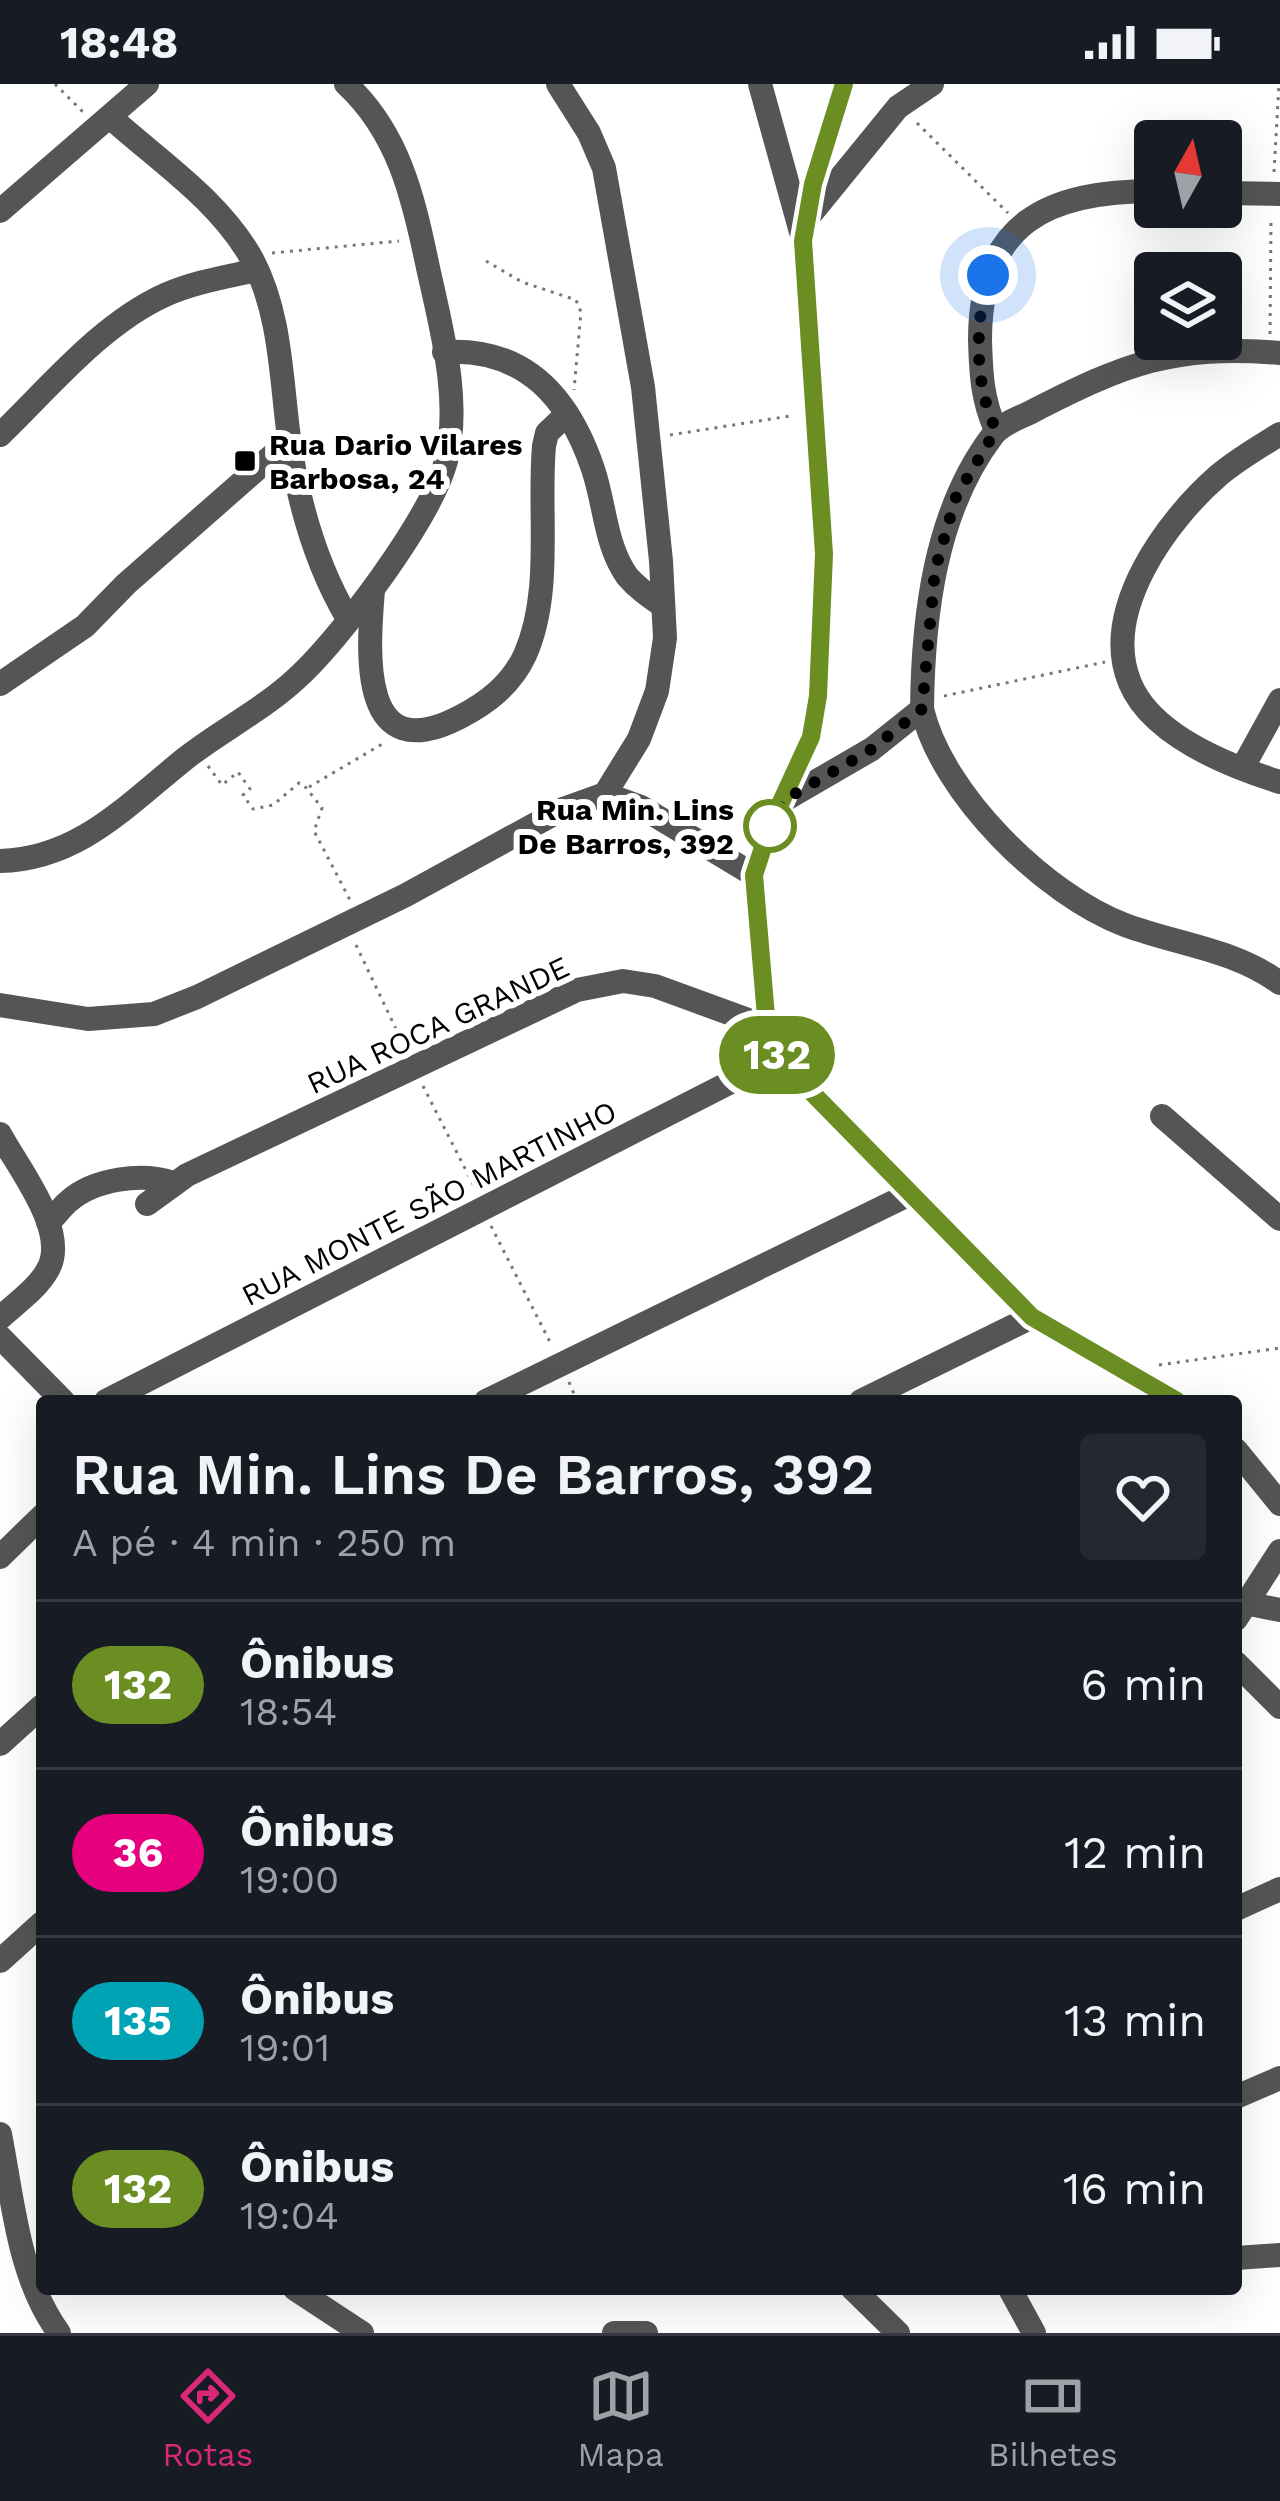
<!DOCTYPE html>
<html lang="pt">
<head>
<meta charset="utf-8">
<style>
	:root { --surface:#171b24; --page:#242831; --text:#f1f3f6; --muted:#9ea1a6; --line:#363941; --accent:#db2777 }
	body { margin:0; font-family:"Work Sans",sans-serif; background:var(--page); color:var(--text); height:100vh; display:flex; flex-direction:column; font-size:45px; white-space:nowrap }
	* { box-sizing:border-box; margin:0 }
	p { font-size:39px; color:var(--muted) }
	.icon { flex:none; width:66px; height:66px; fill:none; stroke:currentColor; stroke-width:2; stroke-linecap:round; stroke-linejoin:round }
	.map { position:relative; flex:1; overflow:hidden }
	.side { position:absolute; left:36px; top:1311px; width:1206px; height:900px; display:flex; flex-direction:column; background:var(--surface); border-radius:12px; box-shadow:0 12px 48px #0002 }
	.side>* { flex:none }
	.badge { padding:0 24px; border-radius:39px; font-size:42px; line-height:78px }
	.needle { width:78px; rotate:8deg }
	.tools { position:absolute; left:1134px; top:36px; display:grid; gap:24px }
	.tools a { display:grid; place-items:center; width:108px; height:108px; border-radius:12px; background:var(--surface); box-shadow:0 12px 48px #0002; font-size:60px }
	.you { position:absolute; width:60px; height:60px; margin:-30px; border:9px solid #fff; border-radius:50%; background:#1a73e8; box-shadow:0 0 0 18px #1a73e833 }
	.map>.badge { position:absolute; translate:-50% -50%; box-shadow:0 0 0 6px #fff }
	.round { display:grid; place-items:center; flex:none; width:126px; height:126px; border-radius:12px; background:var(--page) }
	.head { display:flex; align-items:center; justify-content:space-between; height:204px; padding:0 36px }
	h1 { font-size:57px; font-weight:600; line-height:90px }
	ul { padding:0; list-style:none }
	li { display:flex; align-items:center; gap:36px; height:168px; padding:0 36px; border-top:3px solid var(--line) }
	li div { flex:1 }
	li b { display:block; font-size:45px }
	li em { font-style:normal }
	li .badge { min-width:132px; font-weight:700; text-align:center }
	.status { display:flex; justify-content:space-between; align-items:center; height:84px; padding:0 60px; background:var(--surface); direction:ltr }
	.status svg { height:33px; fill:currentColor }
	.tab-bar { display:flex; justify-content:space-around; align-items:center; height:168px; border-top:3px solid var(--line); background:var(--surface); font-size:33px; color:var(--muted) }
	.tab-bar a { display:grid; justify-items:center; gap:6px }
	.tab-bar .active { color:var(--accent) }
	.map>svg:first-child { display:block }
	.lines { fill:none; stroke-linecap:round; stroke-linejoin:round }
	.path { stroke:#777; stroke-width:3; stroke-dasharray:3 6; stroke-linecap:butt }
	.minor { stroke:#555; stroke-width:24 }
	.line-casing { stroke:#fff; stroke-width:27 }
	.line { stroke:#6b8e23; stroke-width:18 }
	.walk { stroke:#000; stroke-width:12; stroke-dasharray:0 21.6 }
	.poi-dot { fill:#000; stroke:#fff; stroke-width:4.5 }
	.stop-dot { fill:#fff; stroke:#6b8e23; stroke-width:6 }
	.labels { text-anchor:middle; dominant-baseline:central; stroke-width:12; stroke-linejoin:round; paint-order:stroke }
	.poi-label { font-size:30px; font-weight:bold; fill:#000; stroke:#fff; text-anchor:start }
	.stop-label { font-size:30px; font-weight:bold; fill:#000; stroke:#fff; text-anchor:end }
	.street-label { font-size:30px; fill:#000; stroke:#fff }
</style>
</head>
<body>
<div class="status"><b>18:48</b><svg viewBox="0 0 49 12"><path d="M0 12V9h3v3zM5 12V6h3v6zM10 12V3h3v9zM15 12V0h3v12zM26 1h20v11H26zM47 4h2v5h-2z"/></svg></div>
<div class="map">
<svg width="1280" height="2249" viewBox="0 0 1280 2249">
	<rect width="100%" height="100%" fill="#fff"/>
	<g class="lines">
		<g class="path">
			<path d="M55,0L83,28"/>
			<path d="M917,39L1008,129"/>
			<path d="M1274,88L1279,0"/>
			<path d="M272,169L399,157"/>
			<path d="M486,177L522,198L576,216L581,228L574,306"/>
			<path d="M1270,250L1271,134"/>
			<path d="M670,351L790,332"/>
			<path d="M944,612L1105,578"/>
			<path d="M208,682L222,701L238,688L250,705L243,711L253,725L273,721L299,699L303,700L322,724L314,747L350,816"/>
			<path d="M309,703L384,659"/>
			<path d="M356,861L406,966"/>
			<path d="M423,1002L476,1106"/>
			<path d="M491,1142L552,1262"/>
			<path d="M1159,1281L1280,1264"/>
			<path d="M569,1298L577,1317"/>
		</g>
		<g class="minor">
			<path d="M558,0L589,49L604,84L643,303L661,477L665,554L657,607L639,655L605,710"/>
			<path d="M760,0L801,148"/>
			<path d="M844,0L813,100L803,157L824,470L818,612L811,653L769,742L754,791L767,943L778,974L1032,1233L1177,1317"/>
			<path d="M110,33C159,77 219,116 252,175C281,229 281,295 289,354C298,418 315,479 348,535"/>
			<path d="M1221,109L1280,110"/>
			<path d="M0,127L147,0"/>
			<path d="M810,131L898,23L932,0"/>
			<path d="M444,268C525,263 569,314 593,385C605,420 605,461 627,492C637,504 650,513 663,522"/>
			<path d="M1280,269C1173,260 1125,280 1033,327C1020,334 1002,339 993,351C935,427 923,532 922,625C942,710 1045,811 1125,841C1179,861 1233,865 1280,899"/>
			<path d="M996,346C982,316 981,289 980,256C980,138 1048,107 1155,107"/>
			<path d="M1280,350C1259,363 1238,375 1219,391C1167,436 1100,527 1130,599C1152,652 1229,682 1280,698"/>
			<path d="M0,351C50,303 101,240 165,211C194,198 226,193 257,186"/>
			<path d="M373,506C368,568 358,686 460,633C487,619 511,601 525,571C553,508 538,429 544,362L547,349L567,330"/>
			<path d="M0,600L85,542L126,500L290,356"/>
			<path d="M1243,683L1280,616"/>
			<path d="M784,716L872,665L922,625"/>
			<path d="M0,777C79,775 127,721 186,674C222,646 264,625 297,594C341,554 431,434 446,377C462,315 440,240 427,179C413,112 398,48 346,0"/>
			<path d="M0,921L88,935L154,930L197,913L406,811L563,725L605,710L641,723L754,791"/>
			<path d="M1162,1032L1280,1135"/>
			<path d="M0,1050C18,1084 71,1149 47,1187C37,1205 15,1220 0,1234"/>
			<path d="M147,1120L187,1091L577,906L623,897L655,902L767,943"/>
			<path d="M48,1138C57,1132 61,1123 69,1117C94,1095 142,1088 173,1099"/>
			<path d="M0,1253L63,1317"/>
			<path d="M106,1317L778,974"/>
			<path d="M486,1317L910,1110"/>
			<path d="M861,1317L1032,1233"/>
			<path d="M1236,1366L1280,1420"/>
			<path d="M0,1473L42,1432"/>
			<path d="M1245,1519L1280,1526"/>
			<path d="M1236,1535L1280,1467"/>
			<path d="M1236,1579L1280,1623"/>
			<path d="M0,1660L42,1622"/>
			<path d="M1236,1825L1280,1805"/>
			<path d="M0,1877L42,1839"/>
			<path d="M1236,2013L1280,1994"/>
			<path d="M0,2050C13,2116 18,2193 59,2249"/>
			<path d="M1236,2174L1280,2171"/>
			<path d="M295,2205L362,2249"/>
			<path d="M853,2205L898,2249"/>
			<path d="M1010,2205L1034,2249"/>
			<path d="M614,2249H646"/>
		</g>
	</g>
	<g class="lines">
		<defs>
			<path id="line" d="M844,0L813,100L803,157L824,470L818,612L811,653L770,742L754,791L767,944L778,974L1032,1233L1177,1317"/>
		</defs>
		<use href="#line" class="line-casing"/>
		<use href="#line" class="line"/>
		<path class="walk" d="M770,742L784,716L872,665L922,625L935,486L956,413L996,346C974,300 975,240 988,191"/>
	</g>
	<rect class="poi-dot" x="233" y="365" width="24" height="24" rx="6"/>
	<circle class="stop-dot" cx="770" cy="742" r="24"/>
	<g class="labels">
		<g class="poi-label">
			<text x="269" y="360">Rua Dario Vilares<tspan x="269" dy="34">Barbosa, 24</tspan></text>
		</g>
		<g class="stop-label">
			<text x="734" y="725">Rua Min. Lins<tspan x="734" dy="34">De Barros, 392</tspan></text>
		</g>
		<g class="street-label">
			<text transform="translate(438 941) rotate(-25)">RUA ROCA GRANDE</text>
			<text transform="translate(429 1119) rotate(-27)">RUA MONTE SÃO MARTINHO</text>
		</g>
	</g>
</svg>
<div class="tools">
<a><svg class="needle" viewBox="-14 -14 28 28"><path d="M0-13l5 13h-10z" fill="#e53935"/><path d="M0 13l5-13h-10z" fill="#9ea1a6"/></svg></a>
<a><svg class="icon" aria-label="layers" viewBox="0 0 24 24"><path d="M12 4l9 5-9 5-9-5zM3 14l9 5 9-5"/></svg></a>
</div>
<div class="you" style="left:988px;top:191px"></div>
<b class="badge" style="left:777px;top:971px;background:#6b8e23;color:#fff">132</b>
<section class="side">
<div class="head"><div><h1>Rua Min. Lins De Barros, 392</h1><p>A pé · 4 min · 250 m</p></div><a class="round"><svg class="icon" aria-label="heart" viewBox="0 0 24 24"><path d="M12 20l-8-8c-3-5 5-10 8-4 3-6 11-1 8 4z"/></svg></a></div>
<ul>
<li><span class="badge" style="background:#6b8e23;color:#fff">132</span><div><b>Ônibus</b><p>18:54</p></div><em>6 min</em></li>
<li><span class="badge" style="background:#e6007e;color:#fff">36</span><div><b>Ônibus</b><p>19:00</p></div><em>12 min</em></li>
<li><span class="badge" style="background:#00a3b4;color:#fff">135</span><div><b>Ônibus</b><p>19:01</p></div><em>13 min</em></li>
<li><span class="badge" style="background:#6b8e23;color:#fff">132</span><div><b>Ônibus</b><p>19:04</p></div><em>16 min</em></li>
</ul>
</section>
</div>
<nav class="tab-bar">
<a class="active"><svg class="icon" aria-label="directions" viewBox="0 0 24 24"><path d="M12 3l9 9-9 9-9-9zM9 14v-3h6M13 9l2 2-2 2"/></svg>Rotas</a>
<a><svg class="icon" aria-label="map" viewBox="0 0 24 24"><path d="M3 6l6-2 6 2 6-2v14l-6 2-6-2-6 2zM9 4v14M15 6v14"/></svg>Mapa</a>
<a><svg class="icon" aria-label="tickets" viewBox="0 0 24 24"><path d="M3 7h18v10H3zM15 7v10"/></svg>Bilhetes</a>
</nav>
</body>
</html>
